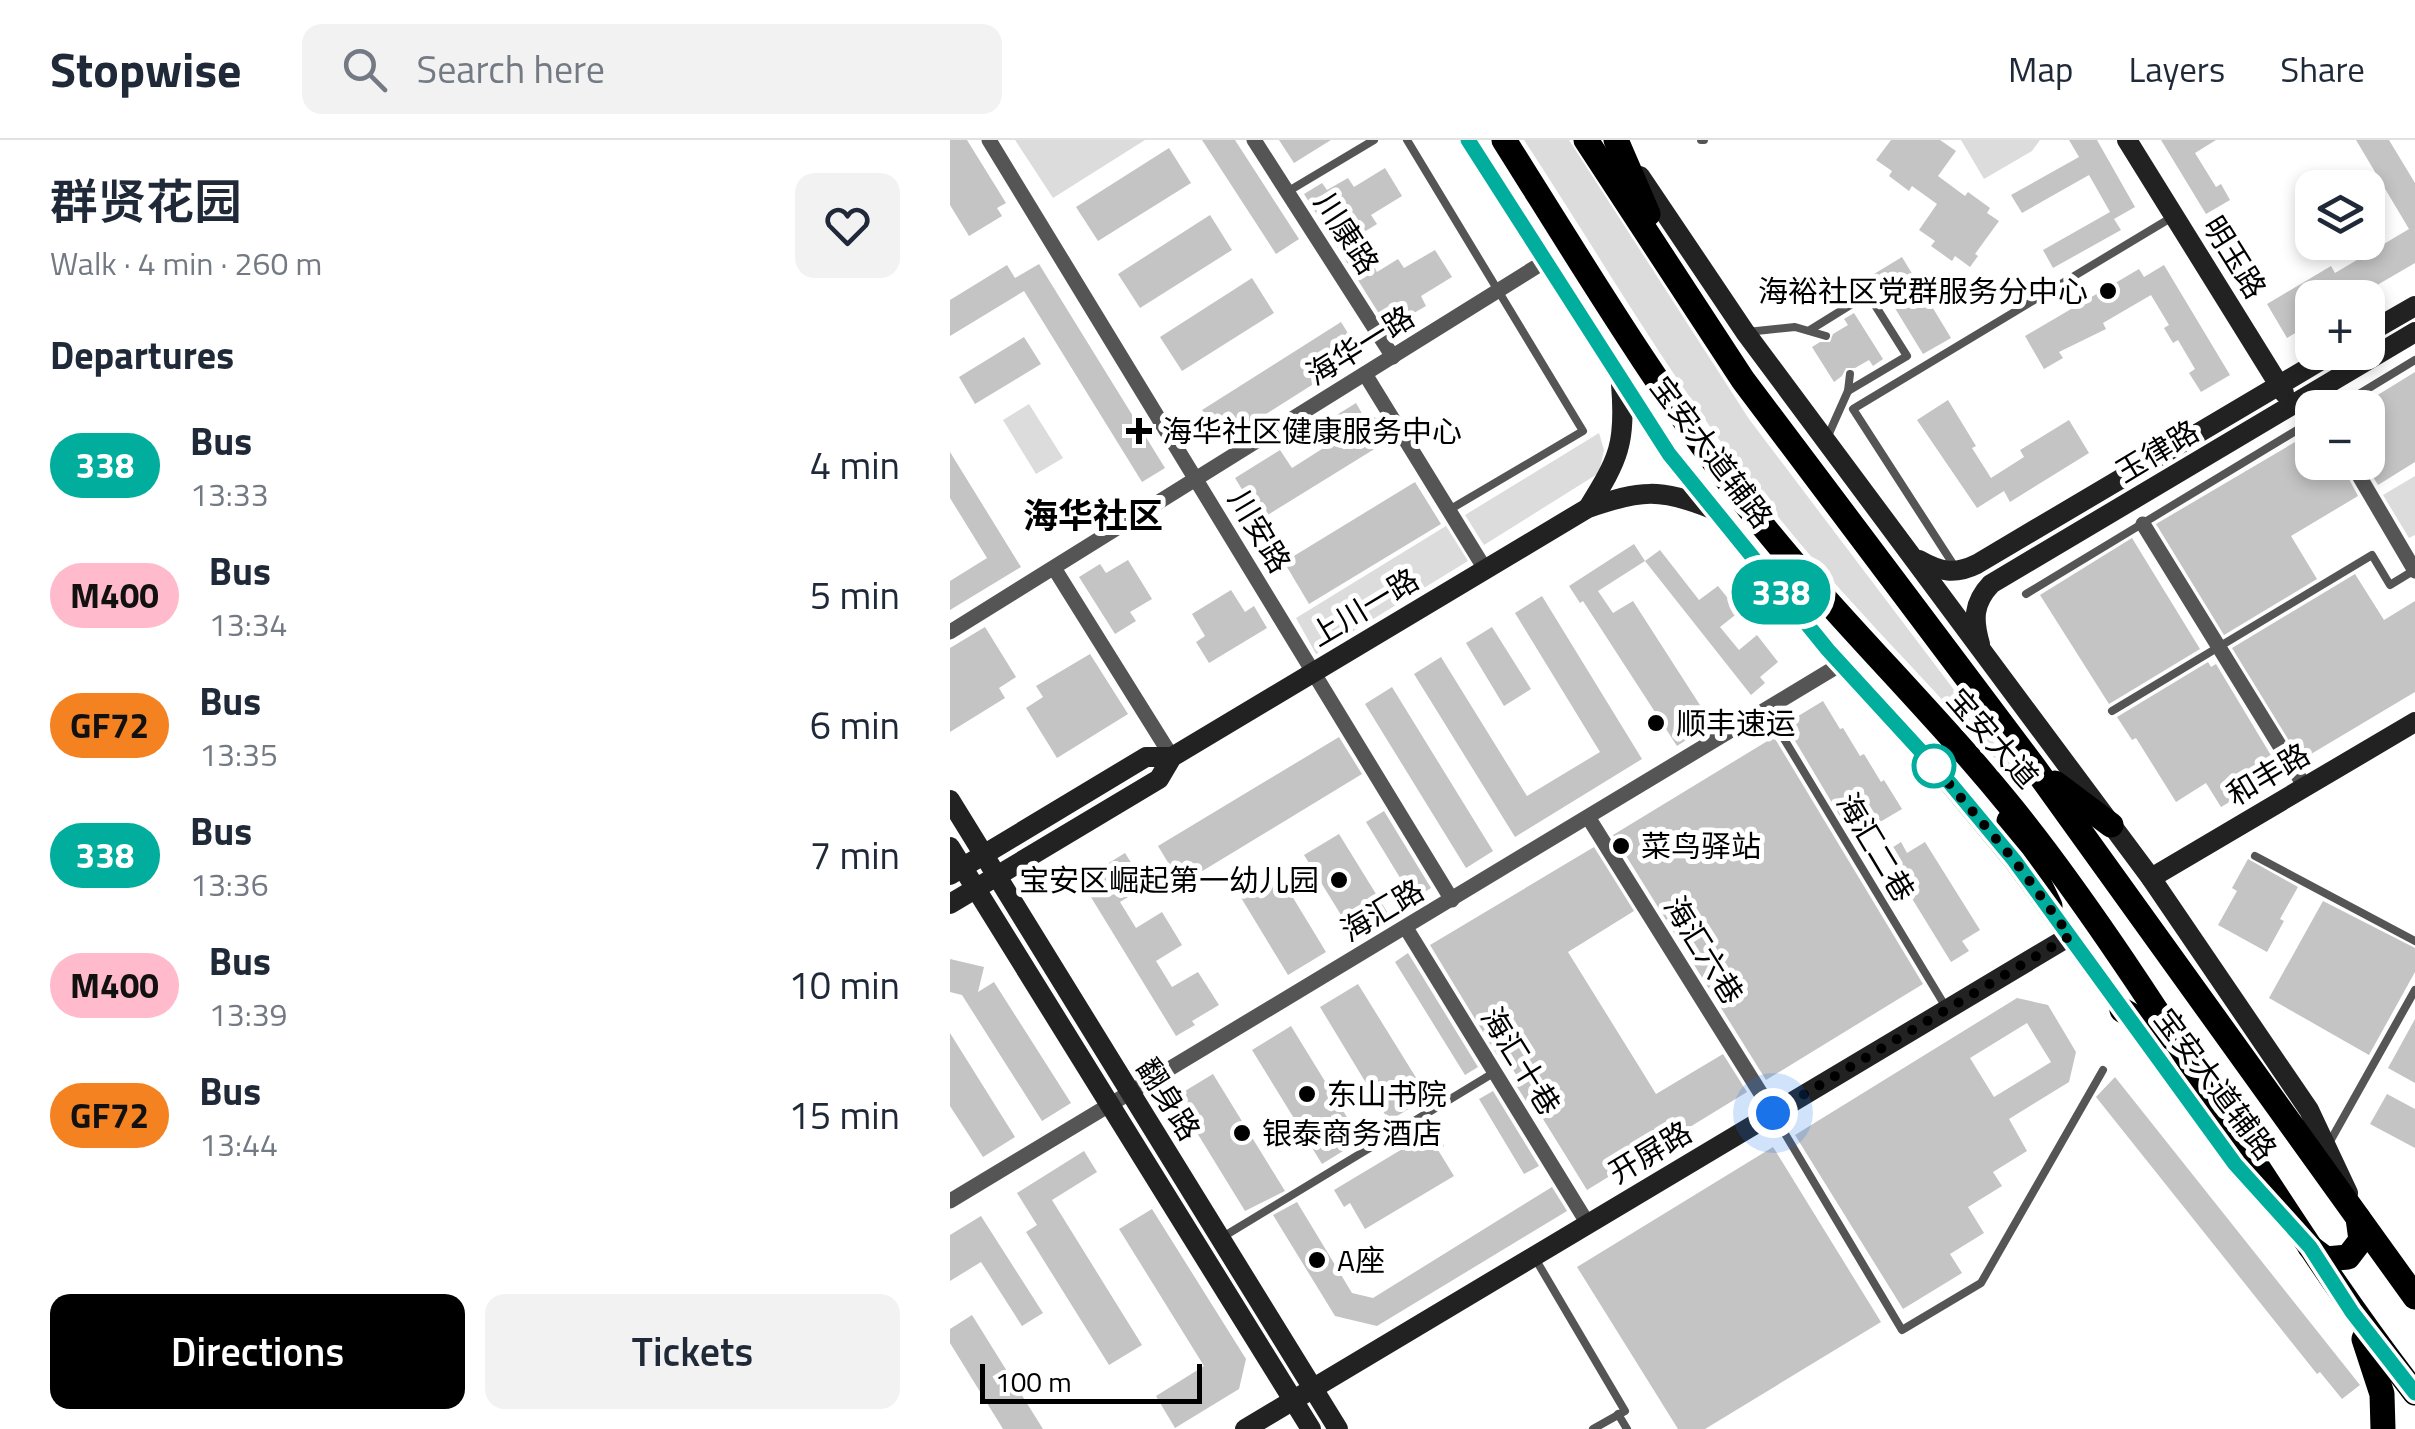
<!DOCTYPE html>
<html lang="en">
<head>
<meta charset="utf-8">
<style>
	:root { --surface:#fff; --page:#f2f2f3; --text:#1f2937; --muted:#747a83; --line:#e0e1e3; --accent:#000 }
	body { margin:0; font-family:"Titillium Web","Noto Sans SC",sans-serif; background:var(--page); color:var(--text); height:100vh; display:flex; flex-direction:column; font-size:38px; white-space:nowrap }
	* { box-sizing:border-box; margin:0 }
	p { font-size:32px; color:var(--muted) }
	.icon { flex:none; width:55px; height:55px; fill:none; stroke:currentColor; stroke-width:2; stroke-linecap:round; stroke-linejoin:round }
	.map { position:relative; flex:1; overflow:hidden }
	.details { display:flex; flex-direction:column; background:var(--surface); width:950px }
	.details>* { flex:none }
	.badge { padding:0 20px; border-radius:32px; font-size:35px; line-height:65px }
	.controls { position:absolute; left:1345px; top:30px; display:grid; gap:20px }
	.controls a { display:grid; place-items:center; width:90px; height:90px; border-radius:20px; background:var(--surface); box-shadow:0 5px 15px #0003; font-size:50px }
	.scale { position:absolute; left:30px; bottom:25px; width:222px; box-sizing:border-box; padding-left:10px; border:5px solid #000; border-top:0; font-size:28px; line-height:35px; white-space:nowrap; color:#000; -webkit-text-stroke:8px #fff; paint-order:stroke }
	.you { position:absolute; width:50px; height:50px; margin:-25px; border:8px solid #fff; border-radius:50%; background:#1a73e8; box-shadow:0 0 0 15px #1a73e833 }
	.map>.badge { position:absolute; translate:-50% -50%; box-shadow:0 0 0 5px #fff }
	h2 { padding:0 50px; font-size:38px; line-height:90px }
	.round { display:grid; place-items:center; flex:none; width:105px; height:105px; border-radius:20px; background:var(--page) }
	.head { display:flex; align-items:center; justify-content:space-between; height:170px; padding:0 50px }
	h1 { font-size:48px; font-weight:600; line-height:75px }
	.button { display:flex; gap:20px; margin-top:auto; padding:20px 50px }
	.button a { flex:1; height:115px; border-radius:20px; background:var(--accent); color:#fff; font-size:40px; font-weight:600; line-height:115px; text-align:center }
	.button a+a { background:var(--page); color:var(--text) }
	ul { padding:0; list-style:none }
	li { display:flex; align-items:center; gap:30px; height:130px; padding:0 50px }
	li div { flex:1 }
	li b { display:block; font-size:38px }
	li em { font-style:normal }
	li .badge { min-width:110px; font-weight:700; text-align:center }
	header { display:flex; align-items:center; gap:60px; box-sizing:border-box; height:140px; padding:0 50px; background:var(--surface); border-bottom:2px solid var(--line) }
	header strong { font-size:48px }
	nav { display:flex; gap:55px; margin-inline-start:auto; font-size:35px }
	.search { width:700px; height:90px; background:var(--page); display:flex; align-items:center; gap:25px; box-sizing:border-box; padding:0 35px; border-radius:20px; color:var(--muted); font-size:38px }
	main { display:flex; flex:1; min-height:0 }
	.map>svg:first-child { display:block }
	.green { fill:#dcdcdc }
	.building { fill:#c4c4c4; fill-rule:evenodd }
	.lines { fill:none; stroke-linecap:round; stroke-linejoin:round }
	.lane { stroke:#555; stroke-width:8 }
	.street { stroke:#555; stroke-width:15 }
	.secondary { stroke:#222; stroke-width:20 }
	.primary { stroke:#000; stroke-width:25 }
	.line-casing { stroke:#fff; stroke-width:22 }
	.line { stroke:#01ad9c; stroke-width:15 }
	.walk { stroke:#000; stroke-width:10; stroke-dasharray:0 18 }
	.poi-dot { fill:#000; stroke:#fff; stroke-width:4 }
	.stop-dot { fill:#fff; stroke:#01ad9c; stroke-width:5 }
	.labels { text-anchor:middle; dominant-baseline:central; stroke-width:10; stroke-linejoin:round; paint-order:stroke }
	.street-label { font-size:30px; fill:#000; stroke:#fff }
	.poi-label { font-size:30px; fill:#000; stroke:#fff; text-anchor:start }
	.quarter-label { font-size:35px; font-weight:bold; fill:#000; stroke:#fff }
</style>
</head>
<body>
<header>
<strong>Stopwise</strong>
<div class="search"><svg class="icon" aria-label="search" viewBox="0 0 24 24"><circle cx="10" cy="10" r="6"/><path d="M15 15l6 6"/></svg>Search here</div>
<nav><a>Map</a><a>Layers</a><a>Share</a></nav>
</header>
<main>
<section class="details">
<div class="head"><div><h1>群贤花园</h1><p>Walk · 4 min · 260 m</p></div><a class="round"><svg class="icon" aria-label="heart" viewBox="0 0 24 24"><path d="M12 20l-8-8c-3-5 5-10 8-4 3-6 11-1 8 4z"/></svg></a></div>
<h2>Departures</h2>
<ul>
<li><span class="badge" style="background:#01ad9c;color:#fff">338</span><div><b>Bus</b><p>13:33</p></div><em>4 min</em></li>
<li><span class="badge" style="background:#fbc;color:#111">M400</span><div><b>Bus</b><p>13:34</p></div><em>5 min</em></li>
<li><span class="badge" style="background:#f58220;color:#111">GF72</span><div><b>Bus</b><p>13:35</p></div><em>6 min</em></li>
<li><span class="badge" style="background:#01ad9c;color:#fff">338</span><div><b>Bus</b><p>13:36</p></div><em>7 min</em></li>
<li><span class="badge" style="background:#fbc;color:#111">M400</span><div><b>Bus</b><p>13:39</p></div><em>10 min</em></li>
<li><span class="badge" style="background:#f58220;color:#111">GF72</span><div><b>Bus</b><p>13:44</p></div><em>15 min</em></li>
</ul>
<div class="button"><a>Directions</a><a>Tickets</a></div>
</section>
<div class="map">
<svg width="1465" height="1289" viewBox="0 0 1465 1289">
	<rect width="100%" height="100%" fill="#fff"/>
	<g class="green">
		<path d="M65,0H195L103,58Z"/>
		<path d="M574,0H619L799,279L1073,641L1068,645C990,552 901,468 825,373C731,257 656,125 574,0Z"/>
		<path d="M1011,0H1090L1082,11L1034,39Z"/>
		<path d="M79,264L113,318L86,334L53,280Z"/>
		<path d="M649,293L654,310L649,333L534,405L515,375Z"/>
		<path d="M1465,336V395L1459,398L1433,355Z"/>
		<path d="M496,386L518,421L366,514L346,478Z"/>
	</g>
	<g class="building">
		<path d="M0,0H17L56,63L47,68L52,76L19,96L0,65Z"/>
		<path d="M252,0H285L349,99L326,114Z"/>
		<path d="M329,0H381L344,23Z"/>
		<path d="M941,0H990L1006,11L988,36L1015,56L1018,52L1040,68L1037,73L1049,81L1025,114L1028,116L1020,127L1005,116L1002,121L981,106L985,101L969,90L987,64L962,46L959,51L939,36L942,31L926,20Z"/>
		<path d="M1119,0H1147L1185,67L1164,79L1171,90L1103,128L1093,110L1160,72L1139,35L1072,73L1061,55L1129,17Z"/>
		<path d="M1211,0H1266L1245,13L1266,47L1271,44L1280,60L1256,74Z"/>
		<path d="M1406,0H1439L1465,43V123L1405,158H1362V183L1337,198L1317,164L1381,126L1385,133L1459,89Z"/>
		<path d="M219,8L241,43L148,101L126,67Z"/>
		<path d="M435,28L452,56L421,75L427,84L406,97L419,118L427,132L448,119L454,128L485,110L502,137L471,156L476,166L455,178L460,186L443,196L354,54L372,43L377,50L398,38L404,47Z"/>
		<path d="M260,75L282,110L190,168L168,134Z"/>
		<path d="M952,117L1001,198L973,214L924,134Z"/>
		<path d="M89,124L215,328L192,342L74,151L0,196V160L57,125L65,138Z"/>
		<path d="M1214,125L1280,235L1251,252L1239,233L1245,229L1228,200L1223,203L1214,188L1219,185L1201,155L1153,183L1156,189L1109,212L1113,218L1094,229L1075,196L1189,129L1194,137Z"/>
		<path d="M302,138L324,173L232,231L210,197Z"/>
		<path d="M904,173L933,219L923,226L919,220L905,228H896L892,236L884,242L862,207L870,202H880L883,194L898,185L894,179Z"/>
		<path d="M391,182L411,214L272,302L252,270Z"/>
		<path d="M74,197L91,224L25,264L9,237Z"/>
		<path d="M1465,232V322L1428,345L1414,322H1418V261Z"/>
		<path d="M998,260L1026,306L1022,308L1041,338L1074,317L1070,310L1119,280L1139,313L1060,362L1054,351L1027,368L967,280Z"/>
		<path d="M406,263L417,282L425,277L439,300L303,384L289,360L296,356L285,338L330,310L342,328L372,309L361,291Z"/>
		<path d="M1362,292V322H1390L1408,356L1341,396L1367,439L1274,495L1206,384Z"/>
		<path d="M0,312L71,427L0,470V441L37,418L0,358Z"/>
		<path d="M465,342L491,384L359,464L334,422Z"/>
		<path d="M1182,398L1250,509L1159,564L1090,455Z"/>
		<path d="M684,404L695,421L648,451L663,473L683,461L757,576L737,589L742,596L727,606L633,461L630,463L619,446Z"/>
		<path d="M710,410L749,460L768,446L789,472L770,487L789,510L807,495L828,522L810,537L815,543L801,555L695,421Z"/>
		<path d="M178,420L202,459L180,472L186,481L165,494L129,437L150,424L156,433Z"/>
		<path d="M1405,434L1434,480L1465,461V552L1351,620L1282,508Z"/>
		<path d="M281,450L295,472L304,466L317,488L259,523L246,502L255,496L242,474Z"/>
		<path d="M592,456L692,619L565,697L464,534L491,517L577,656L650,612L565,473Z"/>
		<path d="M35,487L66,537L49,548L55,558L0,592V508Z"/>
		<path d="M542,487L581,549L554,566L516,503Z"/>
		<path d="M140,514L178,574L107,618L76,568L93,557L86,546Z"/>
		<path d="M1258,522L1261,527L1266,524L1331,632L1271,667L1256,643L1226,662L1186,598L1182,600L1167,577Z"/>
		<path d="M442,547L543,711L516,728L415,564Z"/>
		<path d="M873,561L890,589L893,588L910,616L914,614L931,642L934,640L952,669L903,698L835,584Z"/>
		<path d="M389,597L412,634L231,744L208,706Z"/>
		<path d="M824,597L973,844L816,940L663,695Z"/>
		<path d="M434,671L481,748L463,759L416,682Z"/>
		<path d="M389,694L439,775L404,796L354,715Z"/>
		<path d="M951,702L957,713L975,702L1030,790L1012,801L1019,811L1001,822L934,713Z"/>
		<path d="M644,707L684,771L618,812L690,928L706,954L773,914L797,952L637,1050L580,958L576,961L562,939L567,936L552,913L547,915L480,805Z"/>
		<path d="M175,713L196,746L170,762L186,788L212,772L232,805L206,821L222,847L248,832L269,865L242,881L245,885L226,896L128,736L147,725L149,729Z"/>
		<path d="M1298,719L1348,747L1330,779L1334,781L1317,812L1268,785L1287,751L1282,748Z"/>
		<path d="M328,733L376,812L338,835L290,756Z"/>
		<path d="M1373,761L1465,808V832L1419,915L1319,858Z"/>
		<path d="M458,813L528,927L515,935L445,822Z"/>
		<path d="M0,819L34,827L28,852L44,842L121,963L92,981L12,855L0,852Z"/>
		<path d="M408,844L478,957L439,981L370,867Z"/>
		<path d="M1067,858L1098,865L1126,912L1119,942L1059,979L1077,1011L1043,1032L1052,1046L1018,1067L1034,1093L1000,1114L1012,1133L953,1169L845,995ZM1077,883L1101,922L1044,957L1020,918Z"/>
		<path d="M1465,879V943L1438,928Z"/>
		<path d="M341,886L411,1000L372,1024L302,910Z"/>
		<path d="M0,893L65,997L33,1017L0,966Z"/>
		<path d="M263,934L335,1051L295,1071L225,957Z"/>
		<path d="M1165,937L1410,1245L1392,1259L1370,1232L1367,1234L1146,957Z"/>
		<path d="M543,951L589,1026L574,1034L529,959Z"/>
		<path d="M1437,954L1465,969V1008L1420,984Z"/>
		<path d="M484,990L494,1006L488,1010L504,1036L415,1089L400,1063L394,1067L384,1050Z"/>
		<path d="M823,1007L931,1182L755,1289H728L627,1127Z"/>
		<path d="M134,1011L147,1032L102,1060L192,1205L159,1225L76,1092L87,1085L67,1053Z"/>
		<path d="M602,1047L617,1071L427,1186L385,1176L323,1075L347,1062L402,1153L423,1158Z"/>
		<path d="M202,1069L296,1219L289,1249L225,1288L206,1256L254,1226L169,1089Z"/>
		<path d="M31,1076L93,1173L72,1186L31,1122L0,1141V1095Z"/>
		<path d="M22,1175L93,1289H53L0,1203V1189Z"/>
	</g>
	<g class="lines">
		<g class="lane">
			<path d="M457,0L633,291L499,370"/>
			<path d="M751,0H754"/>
			<path d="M337,52L424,0"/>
			<path d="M860,190L918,154L957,216L898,251"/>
			<path d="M797,192L845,187L876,196"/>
			<path d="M1386,268L1465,220"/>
			<path d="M877,298L898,251L900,234"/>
			<path d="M1003,424L903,269L1224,76"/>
			<path d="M1076,454L1362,281"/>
			<path d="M816,569L997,869"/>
			<path d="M1162,571L1422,415L1440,445L1463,431"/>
			<path d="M1305,716L1465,801"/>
			<path d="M825,977L952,1190L1031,1143L1153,930"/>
			<path d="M1378,1005L1465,850"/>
			<path d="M271,1098L545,932"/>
			<path d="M586,1120L675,1271L643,1289"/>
			<path d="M668,1274L677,1289"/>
		</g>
		<g class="street">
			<path d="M39,0L502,760"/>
			<path d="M304,0L443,217"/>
			<path d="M415,234L535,429"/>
			<path d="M1401,322L1465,431"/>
			<path d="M1193,384L1355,647"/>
			<path d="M104,428L222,617"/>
			<path d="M0,492L594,122"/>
			<path d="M638,677L823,973"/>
			<path d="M456,788L638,1084"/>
			<path d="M0,1061L891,524"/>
		</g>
		<g class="secondary">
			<path d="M518,0L719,315L878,510L999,643L1063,720L1285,1024L1323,1066"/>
			<path d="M1177,0L1334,253"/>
			<path d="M690,36L795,192L1201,738L1359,970L1398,1053"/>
			<path d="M1418,193L1465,166"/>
			<path d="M638,368C669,318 676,304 671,244"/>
			<path d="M969,420C990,432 1005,435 1027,424L1385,212"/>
			<path d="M1030,504C1023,480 1023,463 1041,444L1465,192"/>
			<path d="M0,660L388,1289"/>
			<path d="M0,707L361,1289"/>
			<path d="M0,735L196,617H222"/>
			<path d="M1201,738L1465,582"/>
			<path d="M0,764L209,639L222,617L638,368C690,350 711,348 762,369"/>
			<path d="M295,1289L1120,796"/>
		</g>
		<g class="primary">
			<path d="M554,0C634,127 712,257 805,376C897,492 1008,593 1096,712C1227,887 1331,1080 1465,1253"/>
			<path d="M636,0L793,240L1084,627L1465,1157"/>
			<path d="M666,0L698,74"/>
			<path d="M1105,643L1161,685"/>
			<path d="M1059,681L1100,766"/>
			<path d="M1172,870L1220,897"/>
			<path d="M1360,1107L1376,1119L1398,1117L1411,1100L1408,1078"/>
			<path d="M1414,1199L1432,1254L1433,1289"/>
		</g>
	</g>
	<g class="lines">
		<defs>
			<path id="line" d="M518,0L719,314L878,510L1000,643L1064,720L1285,1024L1360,1107L1402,1172L1465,1253"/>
		</defs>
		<use href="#line" class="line-casing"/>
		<use href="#line" class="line"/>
		<path class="walk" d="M823,973L1120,796L1064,720L978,619L984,626"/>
	</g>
	<g class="poi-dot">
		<circle cx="1158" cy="151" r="10"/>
		<path d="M184 276h10v10h10v10h-10v10h-10v-10h-10v-10h10z"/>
		<circle cx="706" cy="583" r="10"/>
		<circle cx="671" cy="706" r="10"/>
		<circle cx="389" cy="740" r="10"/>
		<circle cx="357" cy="954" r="10"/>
		<circle cx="292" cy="993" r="10"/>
		<circle cx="367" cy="1120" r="10"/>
	</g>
	<circle class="stop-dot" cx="984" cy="626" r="20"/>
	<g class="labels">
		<g class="street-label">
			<text transform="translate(397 93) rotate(57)">川康路</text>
			<text transform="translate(1285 117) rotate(58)">明玉路</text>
			<text transform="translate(410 205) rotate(-32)">海华一路</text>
			<text transform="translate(1207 311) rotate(-31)">玉律路</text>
			<text transform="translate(762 312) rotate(53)">宝安大道辅路</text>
			<text transform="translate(310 391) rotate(59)">川安路</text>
			<text transform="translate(414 467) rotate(-31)">上川一路</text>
			<text transform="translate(1043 598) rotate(49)">宝安大道</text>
			<text transform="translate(1318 634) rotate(-31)">和丰路</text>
			<text transform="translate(926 707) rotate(59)">海汇二巷</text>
			<text transform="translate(432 770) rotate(-31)">海汇路</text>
			<text transform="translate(754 810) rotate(58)">海汇六巷</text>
			<text transform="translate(571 921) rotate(58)">海汇十巷</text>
			<text transform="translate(1266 944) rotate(53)">宝安大道辅路</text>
			<text transform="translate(219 959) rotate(58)">翻身路</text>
			<text transform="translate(700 1012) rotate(-31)">开屏路</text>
		</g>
		<g class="poi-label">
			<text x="1138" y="151" text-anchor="end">海裕社区党群服务分中心</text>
			<text x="212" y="291">海华社区健康服务中心</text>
			<text x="726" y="583">顺丰速运</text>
			<text x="691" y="706">菜鸟驿站</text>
			<text x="369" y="740" text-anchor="end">宝安区崛起第一幼儿园</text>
			<text x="377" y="954">东山书院</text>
			<text x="312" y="993">银泰商务酒店</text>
			<text x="387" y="1120">A座</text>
		</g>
		<g class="quarter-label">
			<text x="143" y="375">海华社区</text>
		</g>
	</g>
</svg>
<div class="controls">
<a><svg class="icon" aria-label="layers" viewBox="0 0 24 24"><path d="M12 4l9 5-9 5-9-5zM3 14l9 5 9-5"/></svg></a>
<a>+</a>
<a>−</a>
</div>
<div class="scale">100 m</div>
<div class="you" style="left:823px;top:973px"></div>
<b class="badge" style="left:831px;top:452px;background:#01ad9c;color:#fff">338</b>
</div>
</main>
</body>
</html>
